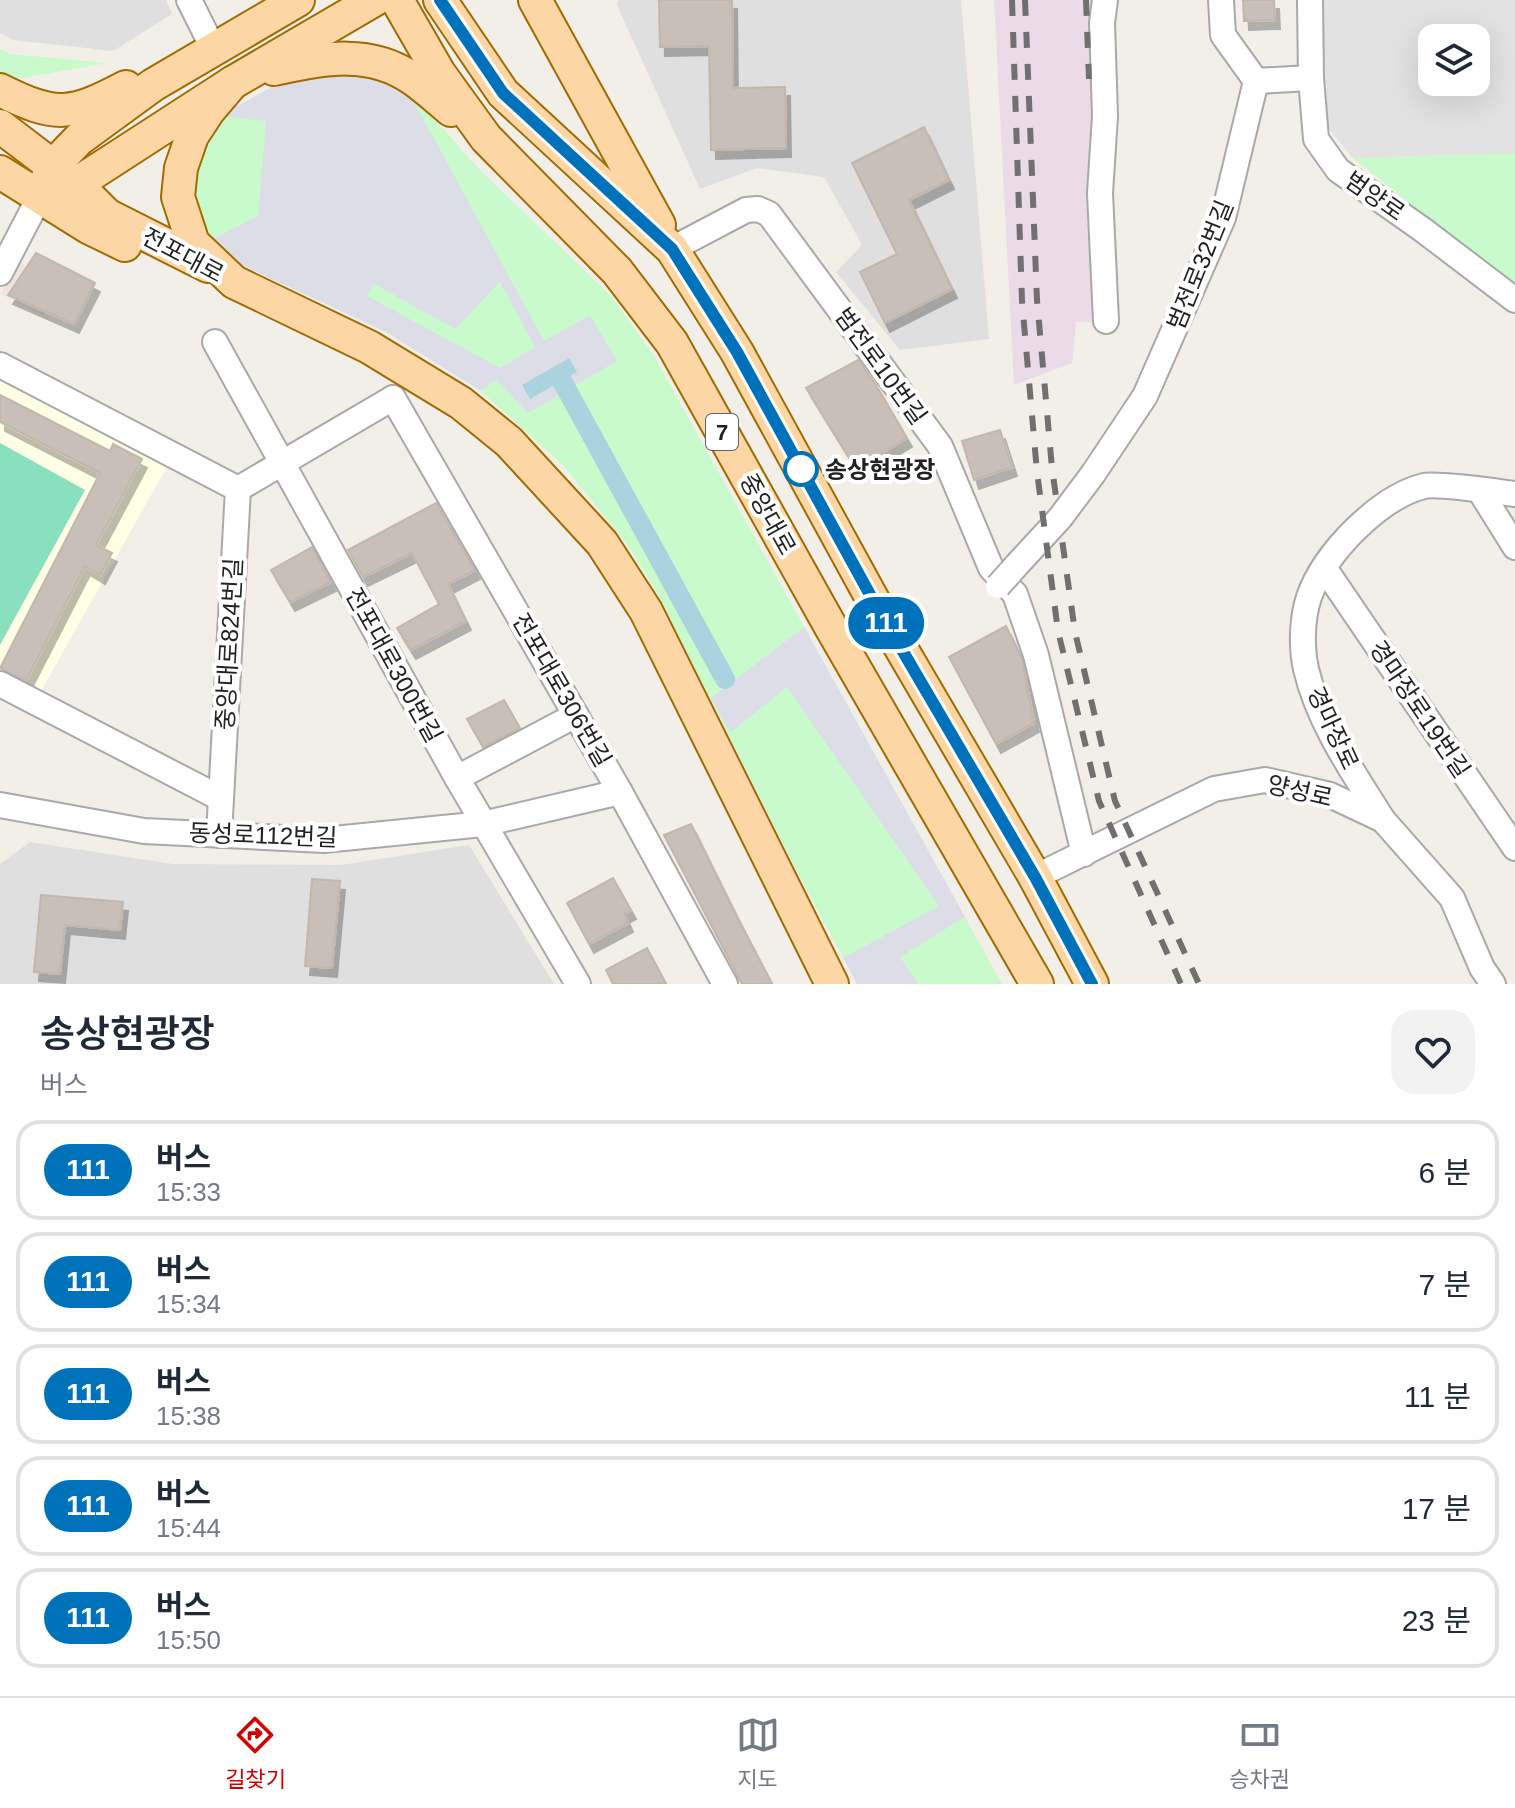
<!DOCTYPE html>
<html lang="ko">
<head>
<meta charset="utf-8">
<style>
	:root { --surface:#fff; --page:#f2f2f3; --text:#1f2937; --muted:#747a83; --line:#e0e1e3; --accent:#d40000 }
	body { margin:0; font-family:Arial,"Noto Sans KR",sans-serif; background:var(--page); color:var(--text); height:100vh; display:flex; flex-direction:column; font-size:30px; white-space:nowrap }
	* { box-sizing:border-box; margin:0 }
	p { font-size:26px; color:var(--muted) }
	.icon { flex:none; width:44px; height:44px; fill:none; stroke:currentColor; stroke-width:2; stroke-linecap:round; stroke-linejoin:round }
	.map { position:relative; height:984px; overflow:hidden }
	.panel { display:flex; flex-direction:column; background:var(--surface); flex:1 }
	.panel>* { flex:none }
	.badge { padding:0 16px; border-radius:26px; font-size:28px; line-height:52px }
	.buttons { position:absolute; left:1418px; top:24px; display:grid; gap:16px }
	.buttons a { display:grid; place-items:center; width:72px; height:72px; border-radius:16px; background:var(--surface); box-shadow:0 8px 32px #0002; font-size:40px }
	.map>.badge { position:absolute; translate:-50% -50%; box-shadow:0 0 0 4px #fff }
	.round { display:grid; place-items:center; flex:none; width:84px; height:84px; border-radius:24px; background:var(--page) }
	.headline { display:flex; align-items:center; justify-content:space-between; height:136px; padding:0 40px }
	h1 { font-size:38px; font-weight:600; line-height:60px }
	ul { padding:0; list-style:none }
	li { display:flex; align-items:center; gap:24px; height:100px; margin:0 16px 12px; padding:0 24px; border:4px solid var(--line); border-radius:24px }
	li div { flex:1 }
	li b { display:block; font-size:30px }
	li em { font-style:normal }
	li .badge { min-width:88px; font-weight:700; text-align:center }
	.tabs { display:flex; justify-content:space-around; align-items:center; height:112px; border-top:2px solid var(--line); background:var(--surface); font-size:22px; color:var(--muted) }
	.tabs a { display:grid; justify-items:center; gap:4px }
	.tabs .selected { color:var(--accent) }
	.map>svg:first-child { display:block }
	.residential { fill:#e0dfdf }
	.industrial { fill:#ebdbe8 }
	.education { fill:#ffffe5 }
	.military { fill:#f3e3dd }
	.park { fill:#c8facc }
	.pitch { fill:#88e0be }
	.parking { fill:#e2e2e2; fill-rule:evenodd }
	.plaza { fill:#dddde8; fill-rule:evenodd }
	.water { fill:#aad3df }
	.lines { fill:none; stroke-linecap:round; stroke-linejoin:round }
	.canal { stroke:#aad3df; stroke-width:20 }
	.building { fill:#c7bfb8; stroke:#c4b6ab; stroke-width:2; filter:url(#shadow) }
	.minor-casing { stroke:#a9a9a9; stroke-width:28 }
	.major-casing { stroke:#a06b00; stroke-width:36 }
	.minor { stroke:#fff; stroke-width:24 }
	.major { stroke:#fcd6a4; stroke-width:32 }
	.rail { stroke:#707070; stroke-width:6; stroke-dasharray:16 16; stroke-linecap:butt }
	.minor-bridge-casing { stroke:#a9a9a9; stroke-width:28; stroke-linecap:butt }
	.minor-bridge { stroke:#fff; stroke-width:24 }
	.line-casing { stroke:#fff; stroke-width:18 }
	.line { stroke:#0072bc; stroke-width:12 }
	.stop-dot { fill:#fff; stroke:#0072bc; stroke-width:4 }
	.labels { text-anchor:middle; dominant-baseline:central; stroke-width:8; stroke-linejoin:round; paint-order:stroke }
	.shield { fill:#fff; stroke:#646464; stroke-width:2 }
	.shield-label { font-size:22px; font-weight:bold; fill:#222 }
	.street-label { font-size:24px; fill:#222; stroke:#fff }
	.stop-label { font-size:24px; font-weight:bold; fill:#222; stroke:#fff; text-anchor:start }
</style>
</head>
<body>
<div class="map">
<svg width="1515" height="984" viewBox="0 0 1515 984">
	<defs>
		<filter id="shadow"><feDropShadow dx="5" dy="9" stdDeviation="0" flood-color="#0004"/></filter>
	</defs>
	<rect width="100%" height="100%" fill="#f2efe9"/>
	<g class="residential">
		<path d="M0,0H166L172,14L113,51L13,40L0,33Z"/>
		<path d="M618,0H961L989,339L900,350L836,272L862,245L824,177L757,168L700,189L617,5Z"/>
		<path d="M30,842L173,864L341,865L469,845L554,984H0V864Z"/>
	</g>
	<path class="industrial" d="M994,0H1102L1100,323L1076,322L1072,363L1014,385Z"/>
	<path class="education" d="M0,372L169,463L40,693L0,673Z"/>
	<path class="military" d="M16,261L60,285L43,316L1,294Z"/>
	<g class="park">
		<path d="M0,49L10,54L108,63L16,79L0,71Z"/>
		<path d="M389,84L428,112L479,169L612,297L653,354L1002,984H857L792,862L658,594L627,544L562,464L475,386L386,332L205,243L190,205L191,155L219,116Z"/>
		<path d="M1515,153V287L1353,158Z"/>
	</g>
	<path class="pitch" d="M0,443L85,490L0,645Z"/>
	<path class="parking" d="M1321,0H1515V153L1353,158L1328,128ZM1432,38H1476V82H1432Z"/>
	<g class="plaza">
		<path d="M326,72L370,75L412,98L544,341L590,315L617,361L570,388L566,379L577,372L568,358L523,385L530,399L559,383L564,392L528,413L496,380L481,391L386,332L220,255L205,243L258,216L266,121L219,116L279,83ZM500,282L535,347L500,368L367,296L374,284L455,329Z"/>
		<path d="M804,627L965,917L900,957L918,984H857L843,958L939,906L787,687L730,733L711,698Z"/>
	</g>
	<path class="water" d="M569,358L577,372L530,399L522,385Z"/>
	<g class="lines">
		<path class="canal" d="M562,381L725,679"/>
	</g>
	<g class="building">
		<path d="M659,0H732L733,88L785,87L786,148L711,150L709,46L660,47Z"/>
		<path d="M1243,0H1274L1275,20L1244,21Z"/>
		<path d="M924,127L949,180L909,200L952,289L885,323L860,272L897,254L852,163Z"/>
		<path d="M36,253L95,283L74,324L8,295Z"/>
		<path d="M858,360L876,385L907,438L856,469L806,388Z"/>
		<path d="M0,395L110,451L113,444L142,459L96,545L112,553L100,575L85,566L26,681L0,668L100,473L0,422Z"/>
		<path d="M1000,430L1012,467L974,480L962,441Z"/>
		<path d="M436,503L475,570L448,584L466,621L411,650L397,628L439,604L412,553L363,577L348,550Z"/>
		<path d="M312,547L331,582L290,602L271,570Z"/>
		<path d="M1006,626L1022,659L1034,723L996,744L949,657Z"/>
		<path d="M504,700L520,728L483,747L467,719Z"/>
		<path d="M691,824L734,911L772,984H742L664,835Z"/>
		<path d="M613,878L631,910L624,914L628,923L589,944L567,903Z"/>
		<path d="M312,879L340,881L332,968L305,966Z"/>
		<path d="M41,895L123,902L120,930L65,925L60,974L34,972Z"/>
		<path d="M647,948L666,984H613L606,970Z"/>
	</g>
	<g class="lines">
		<defs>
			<g id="minor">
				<path d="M189,0L213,48"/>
				<path d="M1105,0L1102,23L1105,116L1100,193L1106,321"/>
				<path d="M1310,0L1311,78L1316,139L1338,170L1423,230L1515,300"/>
				<path d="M1256,81L1311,78"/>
				<path d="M672,249L746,210L758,209L769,214L940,446L991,568L1015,594L1036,655L1084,854"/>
				<path d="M0,273L40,196"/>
				<path d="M215,342L457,778L578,984"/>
				<path d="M0,365L238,489"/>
				<path d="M393,398L620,792L725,984"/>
				<path d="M1093,474L1145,396L1223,218L1256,81L1223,35L1221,0"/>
				<path d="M1480,491L1515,547"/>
				<path d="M1015,567L1060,518"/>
				<path d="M1325,569L1515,848"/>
				<path d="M0,684L220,798"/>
				<path d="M457,778L576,715"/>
				<path d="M0,805L144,831L324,840L483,824L620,792"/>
				<path d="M1383,820C1353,772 1319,724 1306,669C1301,647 1302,618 1309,597C1324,553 1380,497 1424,486C1437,483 1499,492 1515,494"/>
				<path d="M219,835L238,489L393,398"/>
				<path d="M1035,877L1214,789L1265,780L1330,795L1383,820L1452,898L1482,968L1493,984"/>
			</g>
			<g id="major">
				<path d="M397,0L439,73L486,138L617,271L672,343L832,629L1037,984"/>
				<path d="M440,0L503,93L672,249L737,352L874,602L1035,877L1092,984"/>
				<path d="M535,0L659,225"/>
				<path d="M274,69C322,59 369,48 413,79C426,88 439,100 451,110"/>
				<path d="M232,83L209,110L192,136L181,168L178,197L193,243L234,282L369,347L461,403L509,442L602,543L646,611L832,984"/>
				<path d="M0,90C56,118 71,116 126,87"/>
				<path d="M0,126L76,184L107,215L208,266"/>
				<path d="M0,172L88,227L125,245"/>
				<path d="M40,196L76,184L232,83L374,0"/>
				<path d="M40,196L53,166L79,139L153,85L298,0"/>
			</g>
		</defs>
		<use href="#minor" class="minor-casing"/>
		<use href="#major" class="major-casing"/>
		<use href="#minor" class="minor"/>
		<use href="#major" class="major"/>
		<g class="rail">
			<path d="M1012,0L1022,301L1037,472L1058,631L1099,801L1181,984"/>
			<path d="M1025,0L1037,300L1052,468L1075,632L1115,801L1199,984"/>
			<path d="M1086,0L1089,79"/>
		</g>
		<defs>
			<g id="minor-bridge">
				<path d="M1060,518L1093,474"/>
				<path d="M998,586L1015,567"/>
			</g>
		</defs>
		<use href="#minor-bridge" class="minor-bridge-casing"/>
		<use href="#minor-bridge" class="minor-bridge"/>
	</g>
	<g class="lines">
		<defs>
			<path id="line" d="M440,0L503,93L672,249L737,352L874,602L1035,877L1092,984"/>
		</defs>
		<use href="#line" class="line-casing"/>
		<use href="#line" class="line"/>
	</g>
	<circle class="stop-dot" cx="801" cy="469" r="16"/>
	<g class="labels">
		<rect class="shield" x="706" y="414" width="32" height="36" rx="6"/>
		<g class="shield-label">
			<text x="722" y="432">7</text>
		</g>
		<g class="street-label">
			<text transform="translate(1375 196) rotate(35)">범양로</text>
			<text transform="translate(183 255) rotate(28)">전포대로</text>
			<text transform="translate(1200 265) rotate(-68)">범전로32번길</text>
			<text transform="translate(881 366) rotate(54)">범전로10번길</text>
			<text transform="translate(768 514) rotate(61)">중앙대로</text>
			<text transform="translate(229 644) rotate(-87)">중앙대로824번길</text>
			<text transform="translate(394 665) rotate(61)">전포대로300번길</text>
			<text transform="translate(562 690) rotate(60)">전포대로306번길</text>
			<text transform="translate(1420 709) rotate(56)">경마장로19번길</text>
			<text transform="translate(1333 728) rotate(65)">경마장로</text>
			<text transform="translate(1300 791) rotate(13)">양성로</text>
			<text transform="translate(263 835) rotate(2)">동성로112번길</text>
		</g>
		<g class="stop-label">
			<text x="825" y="469">송상현광장</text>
		</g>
	</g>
</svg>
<div class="buttons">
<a><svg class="icon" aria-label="layers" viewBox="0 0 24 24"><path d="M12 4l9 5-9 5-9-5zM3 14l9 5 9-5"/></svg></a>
</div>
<b class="badge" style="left:886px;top:623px;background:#0072bc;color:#fff">111</b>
</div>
<section class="panel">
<div class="headline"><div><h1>송상현광장</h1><p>버스</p></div><a class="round"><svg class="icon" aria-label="heart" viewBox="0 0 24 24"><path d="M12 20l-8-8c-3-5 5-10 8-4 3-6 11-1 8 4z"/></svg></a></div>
<ul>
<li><span class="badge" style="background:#0072bc;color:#fff">111</span><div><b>버스</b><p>15:33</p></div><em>6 분</em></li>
<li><span class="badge" style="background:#0072bc;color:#fff">111</span><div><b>버스</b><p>15:34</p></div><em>7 분</em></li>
<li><span class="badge" style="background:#0072bc;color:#fff">111</span><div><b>버스</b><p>15:38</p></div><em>11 분</em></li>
<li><span class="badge" style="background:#0072bc;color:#fff">111</span><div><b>버스</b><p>15:44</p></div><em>17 분</em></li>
<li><span class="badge" style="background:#0072bc;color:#fff">111</span><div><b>버스</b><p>15:50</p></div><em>23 분</em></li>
</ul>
</section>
<nav class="tabs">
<a class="selected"><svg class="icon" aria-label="directions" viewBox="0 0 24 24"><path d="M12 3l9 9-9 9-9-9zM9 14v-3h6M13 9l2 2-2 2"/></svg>길찾기</a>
<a><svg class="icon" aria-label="map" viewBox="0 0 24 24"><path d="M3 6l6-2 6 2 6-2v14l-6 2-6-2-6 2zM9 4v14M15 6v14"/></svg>지도</a>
<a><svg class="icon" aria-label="tickets" viewBox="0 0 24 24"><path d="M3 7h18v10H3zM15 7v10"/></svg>승차권</a>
</nav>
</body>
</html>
